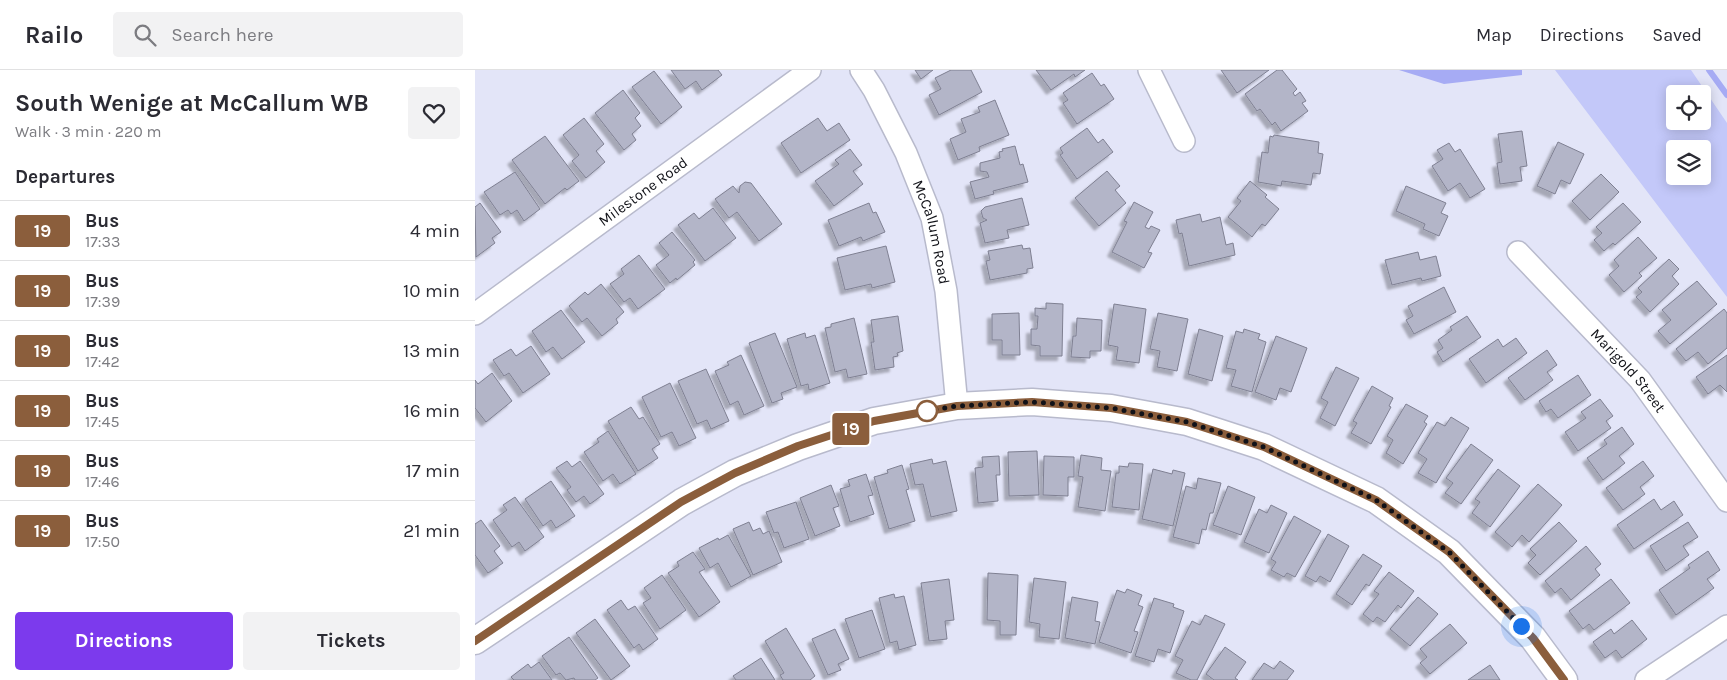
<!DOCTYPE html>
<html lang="en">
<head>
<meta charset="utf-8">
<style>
	:root { --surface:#fff; --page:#f2f2f3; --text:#2b2b33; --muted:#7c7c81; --line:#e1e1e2; --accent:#7c3aed }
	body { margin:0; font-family:Karla,sans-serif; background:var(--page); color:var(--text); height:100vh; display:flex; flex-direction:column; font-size:19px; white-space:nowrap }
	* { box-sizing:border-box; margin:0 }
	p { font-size:16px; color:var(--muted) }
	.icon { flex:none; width:28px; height:28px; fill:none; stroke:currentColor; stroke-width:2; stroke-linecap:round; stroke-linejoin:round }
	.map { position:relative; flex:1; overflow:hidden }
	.panel { display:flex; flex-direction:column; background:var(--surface); width:475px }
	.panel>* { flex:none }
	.badge { padding:0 10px; border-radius:4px; font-size:18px; line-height:32px }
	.buttons { position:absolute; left:1191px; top:15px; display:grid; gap:10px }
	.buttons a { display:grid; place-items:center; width:45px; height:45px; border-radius:5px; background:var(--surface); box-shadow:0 2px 12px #0003; font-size:25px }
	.you { position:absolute; width:25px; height:25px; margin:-12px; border:4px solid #fff; border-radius:50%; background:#1a73e8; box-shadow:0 0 0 8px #1a73e833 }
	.map>.badge { position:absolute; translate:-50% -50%; box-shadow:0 0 0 2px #fff }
	h2 { padding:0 15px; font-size:19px; line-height:45px }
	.round { display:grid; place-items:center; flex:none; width:52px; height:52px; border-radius:5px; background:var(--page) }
	.overview { display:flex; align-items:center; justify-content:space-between; height:85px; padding:0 15px }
	h1 { font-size:24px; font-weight:700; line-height:38px }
	.cta { display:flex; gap:10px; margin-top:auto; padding:10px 15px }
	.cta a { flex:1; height:58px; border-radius:5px; background:var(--accent); color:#fff; font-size:20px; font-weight:700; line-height:58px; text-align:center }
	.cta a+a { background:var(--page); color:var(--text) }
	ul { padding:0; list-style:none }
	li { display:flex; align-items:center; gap:15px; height:60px; padding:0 15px; border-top:1px solid var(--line) }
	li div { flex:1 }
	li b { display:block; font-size:19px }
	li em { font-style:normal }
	li .badge { min-width:55px; font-weight:700; text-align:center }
	header { display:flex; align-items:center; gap:30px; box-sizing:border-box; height:70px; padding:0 25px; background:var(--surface); border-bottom:1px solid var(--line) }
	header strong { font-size:24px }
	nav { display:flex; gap:28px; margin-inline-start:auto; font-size:18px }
	.search { width:350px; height:45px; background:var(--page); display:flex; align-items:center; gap:12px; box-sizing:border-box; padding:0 18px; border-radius:5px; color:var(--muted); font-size:19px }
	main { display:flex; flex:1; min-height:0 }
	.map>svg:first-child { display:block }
	.green { fill:#c3c8f9; fill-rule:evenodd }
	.water { fill:#a6abf4 }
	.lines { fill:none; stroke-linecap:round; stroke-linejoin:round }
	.stream { stroke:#a6abf4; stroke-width:6 }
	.building { fill:#b3b5c8; stroke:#7f8092; filter:url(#shadow) }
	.minor-casing { stroke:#b8bacc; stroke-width:24 }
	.tertiary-casing { stroke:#b8bacc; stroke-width:29 }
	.minor { stroke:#fff; stroke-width:21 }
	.tertiary { stroke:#fff; stroke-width:26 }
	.line-casing { stroke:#fff; stroke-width:11 }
	.line { stroke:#8b5e3c; stroke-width:8 }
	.walk { stroke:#111218; stroke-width:5; stroke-dasharray:0 9 }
	.stop-dot { fill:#fff; stroke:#8b5e3c; stroke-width:2.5 }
	.labels { text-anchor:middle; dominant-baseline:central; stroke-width:4; stroke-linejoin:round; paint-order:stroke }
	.street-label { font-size:15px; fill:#111218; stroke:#e3e5f8 }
</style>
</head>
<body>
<header>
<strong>Railo</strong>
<div class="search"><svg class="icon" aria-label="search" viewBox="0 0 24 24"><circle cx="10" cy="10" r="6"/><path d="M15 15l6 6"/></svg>Search here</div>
<nav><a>Map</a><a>Directions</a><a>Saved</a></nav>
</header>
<main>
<section class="panel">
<div class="overview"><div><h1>South Wenige at McCallum WB</h1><p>Walk · 3 min · 220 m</p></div><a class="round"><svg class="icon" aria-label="heart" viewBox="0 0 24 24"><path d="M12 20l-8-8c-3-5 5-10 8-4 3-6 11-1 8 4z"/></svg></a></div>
<h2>Departures</h2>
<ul>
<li><span class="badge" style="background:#8b5e3c;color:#fff">19</span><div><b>Bus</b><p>17:33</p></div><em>4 min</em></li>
<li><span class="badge" style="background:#8b5e3c;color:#fff">19</span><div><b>Bus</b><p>17:39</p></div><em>10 min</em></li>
<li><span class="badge" style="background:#8b5e3c;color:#fff">19</span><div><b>Bus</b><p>17:42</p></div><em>13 min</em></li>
<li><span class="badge" style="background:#8b5e3c;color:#fff">19</span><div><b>Bus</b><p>17:45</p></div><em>16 min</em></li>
<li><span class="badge" style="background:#8b5e3c;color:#fff">19</span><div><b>Bus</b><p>17:46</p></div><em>17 min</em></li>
<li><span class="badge" style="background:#8b5e3c;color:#fff">19</span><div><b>Bus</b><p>17:50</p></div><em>21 min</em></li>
</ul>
<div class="cta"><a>Directions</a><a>Tickets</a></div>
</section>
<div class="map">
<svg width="1252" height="610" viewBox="0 0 1252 610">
	<defs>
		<filter id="shadow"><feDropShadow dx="-4.5" dy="4.5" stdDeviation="1" flood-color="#0004"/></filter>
	</defs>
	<rect width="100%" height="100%" fill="#e3e5f8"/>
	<path class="green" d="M1080,0H1216L1252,53V227ZM1200,24H1228V51H1200ZM1200,79H1228V106H1200Z"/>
	<path class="water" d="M924,0H1047V5L969,14Z"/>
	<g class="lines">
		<path class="stream" d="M1234,0L1252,25"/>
	</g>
	<g class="building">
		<path d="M196,0H243L247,5L227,20L221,11L210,19Z"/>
		<path d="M440,0H458L446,9Z"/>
		<path d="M476,0H496L507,22L464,45L454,25L466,19L460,8Z"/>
		<path d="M561,0H610L600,7L599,4L576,20Z"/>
		<path d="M746,0H794L762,23Z"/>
		<path d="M802,0H807L822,19L818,23L820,26L825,22L831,31L827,33L833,41L806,61L800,52L797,55L785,39L782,41L770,24Z"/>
		<path d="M179,1L207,37L186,54L157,17Z"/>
		<path d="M617,3L626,16L629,14L639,29L602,54L588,33L593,30L588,23Z"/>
		<path d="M148,20L165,43L160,48L166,56L157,64L161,70L149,80L120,43Z"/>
		<path d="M520,30L534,65L504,77L505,81L483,90L475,69L491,62L486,49L505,42L503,37Z"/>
		<path d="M109,48L129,74L121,81L130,92L111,108L97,91L104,85L88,65Z"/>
		<path d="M343,48L352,61L364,53L375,70L326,103L306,73Z"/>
		<path d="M612,58L623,73L628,69L638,82L602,109L585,85L588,83L585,78Z"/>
		<path d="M1047,61L1052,96L1045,97L1047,111L1025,114L1022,93L1027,92L1023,64Z"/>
		<path d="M799,65L844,72L843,83L848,84L845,104L838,103L836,115L807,111L806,116L783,112L787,82L793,83L795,66L798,67Z"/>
		<path d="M70,66L104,111L92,120L90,118L70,134L37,90Z"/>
		<path d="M1083,72L1109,84L1095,114L1086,110L1080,124L1062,116Z"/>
		<path d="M974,73L980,82L985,79L1010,119L995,128L985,113L973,121L957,96L968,89L962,80Z"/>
		<path d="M540,76L545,95L548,94L553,112L518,121L519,124L500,129L495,112L514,107L512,102L505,101V93L525,88L524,82L528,81L527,79Z"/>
		<path d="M375,79L387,95L378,101L388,114L359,136L340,111L364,94L360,90Z"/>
		<path d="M632,101L645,116L640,120L651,133L624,156L600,128Z"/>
		<path d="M40,102L65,139L49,151L42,140L36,144L33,140L25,145L9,122Z"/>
		<path d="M1126,104L1144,122L1115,150L1097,131Z"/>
		<path d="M775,111L792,125L790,127L804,139L790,156L787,154L777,167L753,147L766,131L762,128Z"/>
		<path d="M270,112L276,113L307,154L284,171L262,142L254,148L240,129L258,116L264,123L265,116Z"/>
		<path d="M931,116L971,133L966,143L973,146L964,166L948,159L950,154L921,141Z"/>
		<path d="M547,128L554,155L532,160L534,168L510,173L505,153L512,150L508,148L506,141L510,137Z"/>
		<path d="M659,132L678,142L670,157L674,159L676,156L685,160L673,182L677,183L669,198L637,182L652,152L649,151Z"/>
		<path d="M5,133L26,162L17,168L20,173L1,187L0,137Z"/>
		<path d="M394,133L398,143L401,142L410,162L388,171L386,167L364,176L353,150Z"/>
		<path d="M1148,133L1166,152L1140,175L1138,173L1129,181L1119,170L1127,163L1121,157Z"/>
		<path d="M238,138L261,168L230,191L203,155L219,143L224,149Z"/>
		<path d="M725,144L727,152L745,147L751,175L758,173L760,185L714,196L707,163L704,164L701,150Z"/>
		<path d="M197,162L220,190L218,192L220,195L202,210L201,208L195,213L181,195L194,185L184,173Z"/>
		<path d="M1163,167L1182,188L1164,203L1167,206L1149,222L1134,205L1144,196L1139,190Z"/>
		<path d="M547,175L548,179L555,178L558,198L552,199V203L515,210L511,191L515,190L513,181Z"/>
		<path d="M411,176L420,212L397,218L396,214L370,220L362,188Z"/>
		<path d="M943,182L945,190L961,186L966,206L947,211L946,208L917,215L910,190Z"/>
		<path d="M164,185L190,219L163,239L155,228L149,232L135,214L149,204L146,199Z"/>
		<path d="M1194,189L1204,199L1197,206L1204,214L1175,242L1161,227L1167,222L1163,218Z"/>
		<path d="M1222,211L1242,234L1195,274L1183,261L1196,250L1187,240Z"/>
		<path d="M126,214L149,242L141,249L143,253L127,266L112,248L107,252L94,236L110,222L113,225Z"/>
		<path d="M969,217L981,242L939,264L931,250L938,246L933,236Z"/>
		<path d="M571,233L588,234L587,286H565V276L556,275V259H562L563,246H560V238L571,239Z"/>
		<path d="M639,234L671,239L664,293L641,290L643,277L633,275Z"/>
		<path d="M1249,239L1252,243V278L1233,294L1223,282L1211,291L1201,279Z"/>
		<path d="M86,240L110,272L87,289L78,277L71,282L57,261Z"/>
		<path d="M544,243L545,285H527V270H517V244Z"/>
		<path d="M683,243L713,249L702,301L682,297L685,281L675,279Z"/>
		<path d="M423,246L428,281L422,283L423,286L418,287L419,297L400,300L396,272H399L396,250Z"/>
		<path d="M992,246L1006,267L968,292L962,282L968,278L963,270L977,260L975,257Z"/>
		<path d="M379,248L392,304L373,308L371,299L360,302L350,258L356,257V254Z"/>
		<path d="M602,248L627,250L626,281H615V288L596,287L598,266H601Z"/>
		<path d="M724,259L748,266L737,311L713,304Z"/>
		<path d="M769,259L785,264L783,269L791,272L777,322L756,316L761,300L751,298L761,261L768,263Z"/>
		<path d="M300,263L322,317L306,323L308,329L297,333L274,273Z"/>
		<path d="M330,263L331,268L340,265L355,313L334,320L333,314L326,316L312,269Z"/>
		<path d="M801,266L832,278L816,322L805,318L801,330L780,322Z"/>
		<path d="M1041,268L1052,283L1011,313L994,289L1023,269L1028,277Z"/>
		<path d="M56,276L75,304L48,323L34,303L29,306L18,290L36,279L41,286Z"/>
		<path d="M1072,280L1082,295L1072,302L1078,310L1050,330L1033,308Z"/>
		<path d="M266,285L289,336L269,345L263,331L255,335L240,301L254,295L252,292Z"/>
		<path d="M1252,285V322L1245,315L1233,324L1221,307Z"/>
		<path d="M861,297L884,308L860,356L845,348L853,332L846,328Z"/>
		<path d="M231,299L254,351L236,359L232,350L222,354L203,311Z"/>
		<path d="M17,303L37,331L11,352L0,338V310L3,314Z"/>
		<path d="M1103,305L1116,325L1083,348L1076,339L1071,342L1064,331Z"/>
		<path d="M195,313L221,368L204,376L197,362L186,367L167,327Z"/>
		<path d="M897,316L918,328L914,336L916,337L896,374L876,363L882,353L878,351Z"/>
		<path d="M1125,329L1138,346L1131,351L1136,358L1103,381L1090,362L1111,348L1106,342Z"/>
		<path d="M931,334L953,346L949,352L952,354L928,394L911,383L918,370L912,366Z"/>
		<path d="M156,337L164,349L168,347L185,374L177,379L183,388L163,401L133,351Z"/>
		<path d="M976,347L994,358L961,413L943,403L952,389L943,383L962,352L970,356Z"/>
		<path d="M1147,357L1159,374L1144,386L1150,393L1128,410L1112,388L1132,374L1129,370Z"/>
		<path d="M133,361L161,404L145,414L138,404L128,411L109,382L124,372L122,369Z"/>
		<path d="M996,374L1018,390L986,434L970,423L978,413L971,408Z"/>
		<path d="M562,381L564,425L534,426L533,382Z"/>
		<path d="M606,385L627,388L626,400L636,401L630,441L603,437L608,407L603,406Z"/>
		<path d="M524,386L525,405H521L523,431L503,433L500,398L508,397L507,387Z"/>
		<path d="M569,386L599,387V407H593V426L568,425Z"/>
		<path d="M457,389L458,394L471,391L482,441L456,447L448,414L440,415L435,394Z"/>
		<path d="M92,391L97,397L105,391L129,424L115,434L109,426L101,432L92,420L96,417L81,398Z"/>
		<path d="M1168,391L1179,406L1165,417L1170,424L1148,440L1131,418Z"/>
		<path d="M654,393L668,394L664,440L637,437L641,403H644V396L653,397Z"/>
		<path d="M427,395L434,419L431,420L440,451L414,459L399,407L413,403L412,400Z"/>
		<path d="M678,399L697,404L698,400L710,403L698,456L667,449Z"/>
		<path d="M1023,399L1045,416L1015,457L997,443L1005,432L1000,429Z"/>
		<path d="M391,404L398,425L393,426L399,444L375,452L365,419L375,416L373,410Z"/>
		<path d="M723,408L746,413L738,443H735L731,460L727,459L724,474L698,467L711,416L721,419Z"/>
		<path d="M76,411L100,446L81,458L76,450L68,456L50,429Z"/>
		<path d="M1063,414L1087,435L1054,472L1047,465L1037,477L1020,462Z"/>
		<path d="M356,415L364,436L358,438L365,456L340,466L325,428Z"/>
		<path d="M753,416L780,427L766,465L738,455Z"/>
		<path d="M40,427L69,467L50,481L44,472L37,477L18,450L32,440L28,435Z"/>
		<path d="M1179,429L1186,440L1199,431L1208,445L1159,479L1142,455Z"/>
		<path d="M321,432L334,469L309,478L303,462L299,463L291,442Z"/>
		<path d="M796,435L812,443L794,483L769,472L784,439L792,443Z"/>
		<path d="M819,446L846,461L820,507L812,503L809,507L796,500L801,492L796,489Z"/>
		<path d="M6,450L25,476L19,481L28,493L13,503L0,485V454Z"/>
		<path d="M274,452L278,461L285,458L288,464L294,461L307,492L278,505L258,459Z"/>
		<path d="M1084,452L1102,471L1065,505L1053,493L1061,485L1055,479Z"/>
		<path d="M1213,452L1223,467L1208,476L1214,485L1191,501L1175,476Z"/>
		<path d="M853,464L874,476L855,512L845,506L841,512L830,506Z"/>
		<path d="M253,465L276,506L256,517L243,493L235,498L224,478L243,468L244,470Z"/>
		<path d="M1111,476L1126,494L1120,499L1125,505L1096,530L1086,518L1080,523L1070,511Z"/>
		<path d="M1233,481L1245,500L1232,509L1239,518L1201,545L1184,520L1215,498L1213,495Z"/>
		<path d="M218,482L230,499L224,502L245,532L224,547L193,503L204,496L202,492Z"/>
		<path d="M888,484L907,496L894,516L891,514L877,535L861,524Z"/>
		<path d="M914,502L939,521L926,538L923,535L910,552L902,547L898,552L888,544L904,524L899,521Z"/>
		<path d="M513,503L543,505L541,565H525V551L512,550Z"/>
		<path d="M187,505L211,540L185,559L168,533L176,528L169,518Z"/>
		<path d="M559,508L591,512L584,569L564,567L565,554L554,552Z"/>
		<path d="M474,509L479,550L470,551L472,569L454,571L446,513Z"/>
		<path d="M1136,509L1155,533L1119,560L1114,554L1108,559L1094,541Z"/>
		<path d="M652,519L667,525L663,535L668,537L659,561L663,562L656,583L624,572L642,520L650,523Z"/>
		<path d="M419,524L420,528L429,526L441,575L424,580L422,571L415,573L404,528Z"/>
		<path d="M597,527L623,532L620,551L625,552L620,574L590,568Z"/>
		<path d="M943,527L963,544L935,576L915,559Z"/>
		<path d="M679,528L699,534L698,537L709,541L695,583L683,579L679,592L660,586Z"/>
		<path d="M146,530L153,540L160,536L183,569L168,580L164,574L159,578L132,540Z"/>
		<path d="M397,540L410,579L384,588L370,549Z"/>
		<path d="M730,545L750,554L722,610H716L701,603L708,590L700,586L717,551L725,555Z"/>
		<path d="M120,549L155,596L136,610L101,563Z"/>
		<path d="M1157,550L1172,569L1147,588L1141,580L1130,588L1118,572L1136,559L1139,564Z"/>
		<path d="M975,554L992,573L955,604L945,593L952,587L945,579Z"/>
		<path d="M311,558L340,606L335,610H308L305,605L309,603L290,571Z"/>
		<path d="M360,559L374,589L363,594L366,600L353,605L337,569Z"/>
		<path d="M94,567L123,608L120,610H100L99,608L91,610L85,603L81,605L67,586Z"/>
		<path d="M750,577L771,592L760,608L763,610H739L731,604Z"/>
		<path d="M286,588L300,610H261L258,606Z"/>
		<path d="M805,591L819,601L812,610H777L789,593L799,599Z"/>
		<path d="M64,592L77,610H39L36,607L53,594L56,598Z"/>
		<path d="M1015,595L1025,610H993Z"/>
	</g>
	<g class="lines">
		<defs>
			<g id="minor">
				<path id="s1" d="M386,0L399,20L431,83L457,148L471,221L482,336"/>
				<path d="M674,0L709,71"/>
				<path id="s2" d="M1043,182L1165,310L1252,431"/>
				<path id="s3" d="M0,244L335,0"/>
				<path d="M1171,610L1252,556"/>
			</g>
			<path id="tertiary" d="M0,571L207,432L260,403L323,377L399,351L482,336L557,332L636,338L712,352L789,377L901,430L974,482L1058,568L1089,610"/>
		</defs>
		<use href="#minor" class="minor-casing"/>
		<use href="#tertiary" class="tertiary-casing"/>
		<use href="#minor" class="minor"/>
		<use href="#tertiary" class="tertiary"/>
	</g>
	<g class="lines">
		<defs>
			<path id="line" d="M0,571L206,432L260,403L323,376L399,351L482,336L557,332L636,338L712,352L789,377L901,430L974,482L1058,568L1089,610"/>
		</defs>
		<use href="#line" class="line-casing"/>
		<use href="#line" class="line"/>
		<path class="walk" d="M452,341L482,336L557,332L636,338L712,352L789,377L901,430L974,482L1046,556"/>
	</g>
	<circle class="stop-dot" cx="452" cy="341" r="10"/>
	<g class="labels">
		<g class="street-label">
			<text stroke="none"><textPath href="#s3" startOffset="208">Milestone Road</textPath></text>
			<text stroke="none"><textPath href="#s1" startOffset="178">McCallum Road</textPath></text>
			<text stroke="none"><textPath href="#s2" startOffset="162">Marigold Street</textPath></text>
		</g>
	</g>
</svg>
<div class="buttons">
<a><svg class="icon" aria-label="locate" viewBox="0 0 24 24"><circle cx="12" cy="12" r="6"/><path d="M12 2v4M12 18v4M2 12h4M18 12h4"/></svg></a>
<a><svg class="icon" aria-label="layers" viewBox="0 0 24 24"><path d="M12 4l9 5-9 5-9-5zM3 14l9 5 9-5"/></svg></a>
</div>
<div class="you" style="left:1046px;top:556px"></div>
<b class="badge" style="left:376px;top:359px;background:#8b5e3c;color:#fff">19</b>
</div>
</main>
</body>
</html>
